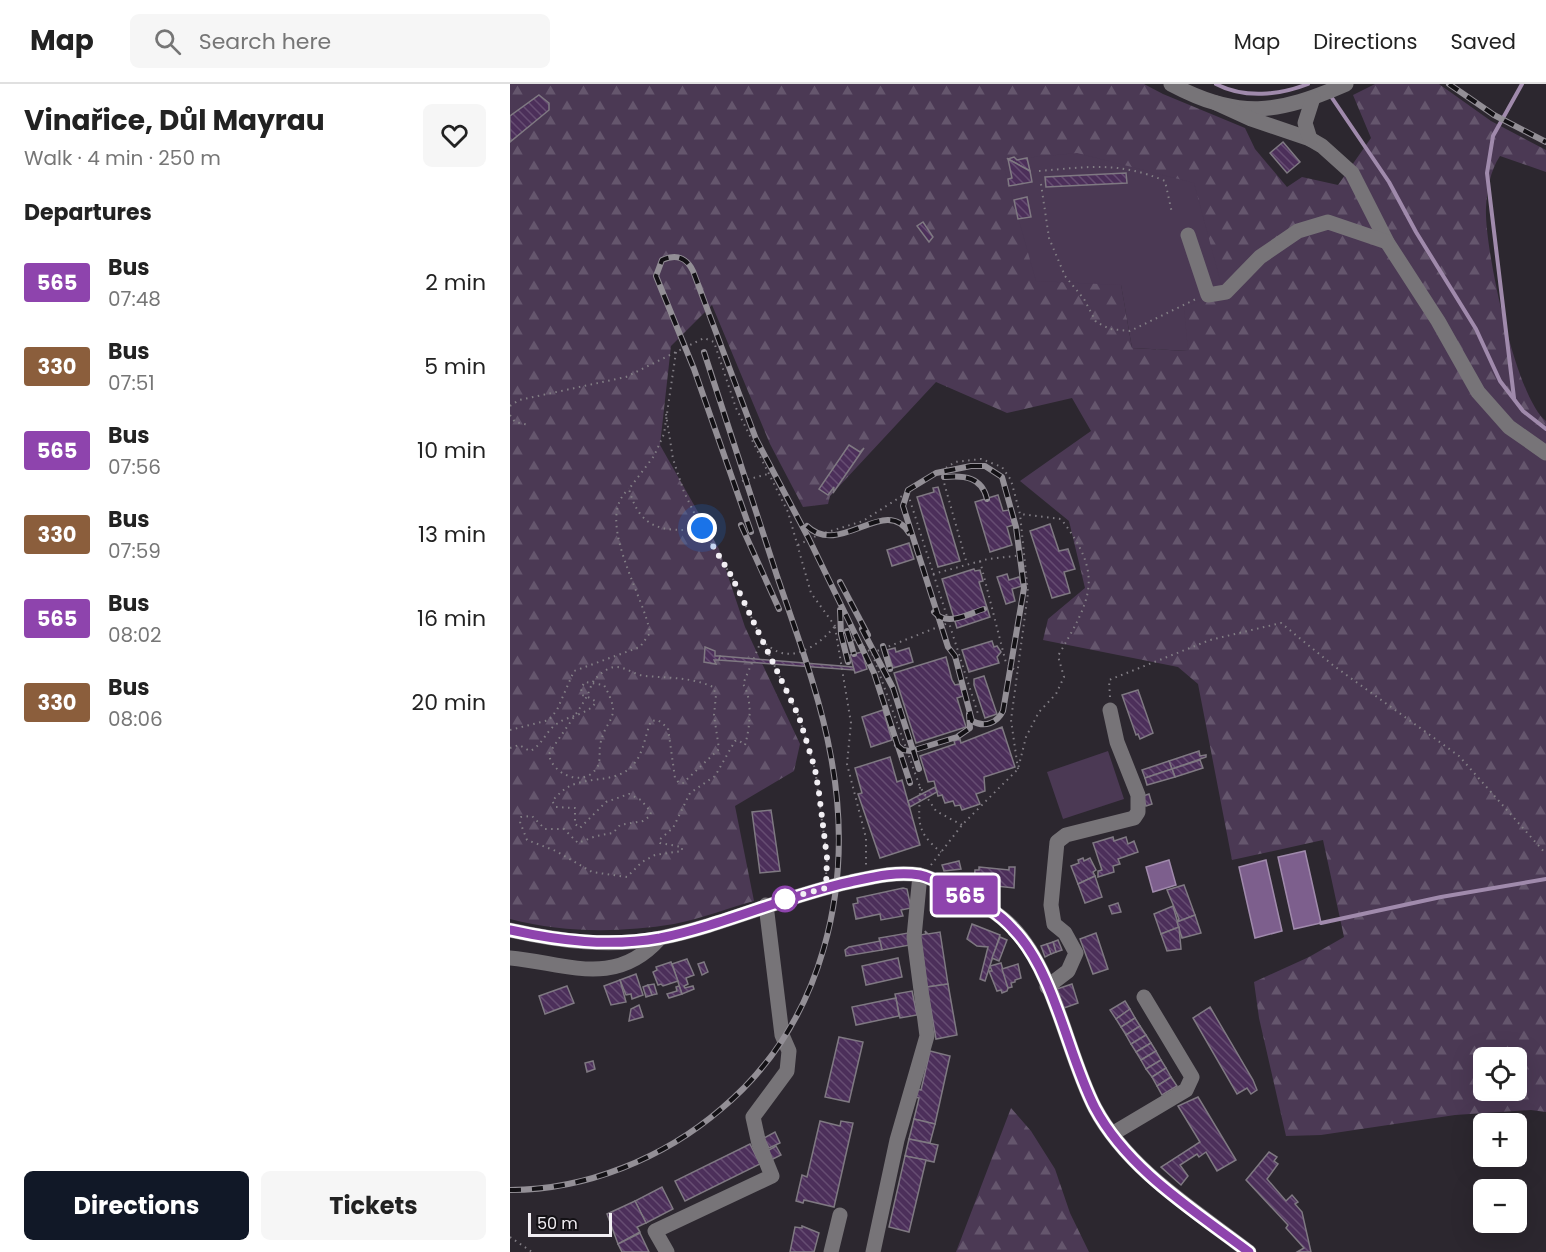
<!DOCTYPE html>
<html lang="en">
<head>
<meta charset="utf-8">
<style>
	:root { --surface:#fff; --page:#f6f6f6; --text:#222; --muted:#767676; --line:#e0e0e0; --accent:#111827 }
	body { margin:0; font-family:Poppins,sans-serif; background:var(--page); color:var(--text); height:100vh; display:flex; flex-direction:column; font-size:22px; white-space:nowrap }
	* { box-sizing:border-box; margin:0 }
	p { font-size:20px; color:var(--muted) }
	.icon { flex:none; width:33px; height:33px; fill:none; stroke:currentColor; stroke-width:2; stroke-linecap:round; stroke-linejoin:round }
	.map { position:relative; flex:1; overflow:hidden }
	.sheet { display:flex; flex-direction:column; background:var(--surface); width:510px }
	.sheet>* { flex:none }
	.badge { padding:0 12px; border-radius:4px; font-size:21px; line-height:39px }
	.fabs { position:absolute; left:963px; top:963px; display:grid; gap:12px }
	.fabs a { display:grid; place-items:center; width:54px; height:54px; border-radius:9px; background:var(--surface); box-shadow:0 6px 24px #0002; font-size:30px }
	.scale { position:absolute; left:18px; bottom:15px; width:84px; box-sizing:border-box; padding-left:6px; border:3px solid #f2eff4; border-top:0; font-size:16px; line-height:21px; white-space:nowrap; color:#f2eff4; -webkit-text-stroke:4px #131115; paint-order:stroke }
	.you { position:absolute; width:30px; height:30px; margin:-15px; border:4px solid #fff; border-radius:50%; background:#1a73e8; box-shadow:0 0 0 9px #1a73e833 }
	.map>.badge { position:absolute; translate:-50% -50%; box-shadow:0 0 0 3px #fff }
	h2 { padding:0 24px; font-size:22px; line-height:54px }
	.round { display:grid; place-items:center; flex:none; width:63px; height:63px; border-radius:9px; background:var(--page) }
	.overview { display:flex; align-items:center; justify-content:space-between; height:102px; padding:0 24px }
	h1 { font-size:28px; font-weight:700; line-height:45px }
	.primary-button { display:flex; gap:12px; margin-top:auto; padding:12px 24px }
	.primary-button a { flex:1; height:69px; border-radius:9px; background:var(--accent); color:#fff; font-size:24px; font-weight:700; line-height:69px; text-align:center }
	.primary-button a+a { background:var(--page); color:var(--text) }
	ul { padding:0; list-style:none }
	li { display:flex; align-items:center; gap:18px; height:84px; padding:0 24px }
	li div { flex:1 }
	li b { display:block; font-size:22px }
	li em { font-style:normal }
	li .badge { min-width:66px; font-weight:700; text-align:center }
	header { display:flex; align-items:center; gap:36px; box-sizing:border-box; height:84px; padding:0 30px; background:var(--surface); border-bottom:2px solid var(--line) }
	header strong { font-size:28px }
	nav { display:flex; gap:33px; margin-inline-start:auto; font-size:21px }
	.search { width:420px; height:54px; background:var(--page); display:flex; align-items:center; gap:15px; box-sizing:border-box; padding:0 21px; border-radius:9px; color:var(--muted); font-size:22px }
	main { display:flex; flex:1; min-height:0 }
	.map>svg:first-child { display:block }
	.forest { fill:url(#forest-firs); fill-rule:evenodd }
	.pitch { fill:#4b3954 }
	.water { fill:#7d5f8d; stroke:#a08aac; stroke-width:1.5 }
	.lines { fill:none; stroke-linecap:round; stroke-linejoin:round }
	.stream { stroke:#a08aac; stroke-width:4 }
	.building { fill:url(#building-back-hatch); stroke:#7f7982; stroke-width:1.5 }
	.path { stroke:#827e85; stroke-width:2; stroke-dasharray:1.5 4.5; stroke-linecap:butt }
	.minor { stroke:#777478; stroke-width:15 }
	.rail-casing { stroke:#938f96; stroke-width:6 }
	.rail { stroke:#131115; stroke-width:4; stroke-dasharray:11; stroke-linecap:butt }
	.line-casing { stroke:#fff; stroke-width:14 }
	.line { stroke:#8e44ad; stroke-width:9 }
	.walk { stroke:#f2eff4; stroke-width:6; stroke-dasharray:0 10.8 }
	.stop-dot { fill:#fff; stroke:#8e44ad; stroke-width:3 }
</style>
</head>
<body>
<header>
<strong>Map</strong>
<div class="search"><svg class="icon" aria-label="search" viewBox="0 0 24 24"><circle cx="10" cy="10" r="6"/><path d="M15 15l6 6"/></svg>Search here</div>
<nav><a>Map</a><a>Directions</a><a>Saved</a></nav>
</header>
<main>
<section class="sheet">
<div class="overview"><div><h1>Vinařice, Důl Mayrau</h1><p>Walk · 4 min · 250 m</p></div><a class="round"><svg class="icon" aria-label="heart" viewBox="0 0 24 24"><path d="M12 20l-8-8c-3-5 5-10 8-4 3-6 11-1 8 4z"/></svg></a></div>
<h2>Departures</h2>
<ul>
<li><span class="badge" style="background:#8e44ad;color:#fff">565</span><div><b>Bus</b><p>07:48</p></div><em>2 min</em></li>
<li><span class="badge" style="background:#8b5e3c;color:#fff">330</span><div><b>Bus</b><p>07:51</p></div><em>5 min</em></li>
<li><span class="badge" style="background:#8e44ad;color:#fff">565</span><div><b>Bus</b><p>07:56</p></div><em>10 min</em></li>
<li><span class="badge" style="background:#8b5e3c;color:#fff">330</span><div><b>Bus</b><p>07:59</p></div><em>13 min</em></li>
<li><span class="badge" style="background:#8e44ad;color:#fff">565</span><div><b>Bus</b><p>08:02</p></div><em>16 min</em></li>
<li><span class="badge" style="background:#8b5e3c;color:#fff">330</span><div><b>Bus</b><p>08:06</p></div><em>20 min</em></li>
</ul>
<div class="primary-button"><a>Directions</a><a>Tickets</a></div>
</section>
<div class="map">
<svg width="1036" height="1168" viewBox="0 0 1036 1168">
	<defs>
		<pattern id="forest-firs" width="22" height="20" patternUnits="userSpaceOnUse" patternTransform="scale(1.5)"><rect width="22" height="20" fill="#4b3954"/><path d="M5 1l3.5 6h-7zM16 11l3.5 6h-7z" fill="#65566d"/></pattern>
		<pattern id="building-back-hatch" width="6" height="6" patternUnits="userSpaceOnUse" patternTransform="scale(1.5)"><rect width="6" height="6" fill="#4c2f5a"/><path d="M-1 5l2 2M0 0l6 6M5-1l2 2" fill="none" stroke="#664d72"/></pattern>
	</defs>
	<rect width="100%" height="100%" fill="#2c272f"/>
	<g class="forest">
		<path d="M0,0H634L653,10L735,44L745,65L777,103L792,93L828,101L861,54L843,11L865,0H929L981,37L1036,66V88L990,72C980,87 977,106 976,124C974,162 1006,315 1036,337V1028L1021,1026L945,1031L811,1051L776,1052L749,934L744,898L799,873L834,853L813,756L722,776L688,600L668,583L533,556L538,535L575,504L559,437L510,397L581,347L562,314L497,329L426,298L320,412L318,420L293,423L260,360L202,221L161,262L150,361L209,465L235,543L290,660L284,687L225,722L244,817C218,824 191,835 164,840C109,849 54,849 0,835ZM611,200L678,267L622,264ZM974,974H1006V1006H974Z"/>
		<path d="M501,1024L521,1047L545,1085L560,1129L579,1168H446Z"/>
	</g>
	<g class="pitch">
		<path d="M567,69L684,99L713,207L674,223L678,267L622,264L611,201L526,197L492,76Z"/>
		<path d="M598,667L614,715L553,735L537,688Z"/>
	</g>
	<g class="water">
		<path d="M795,767L811,839L784,845L768,773Z"/>
		<path d="M659,776L666,801L643,808L636,783Z"/>
		<path d="M756,776L772,847L745,854L729,783Z"/>
	</g>
	<g class="lines">
		<g class="stream">
			<path d="M706,0C734,15 770,11 798,0"/>
			<path d="M820,11L879,98L906,148L966,245L990,297L1013,327L1036,345"/>
			<path d="M1004,314L977,89L983,52L1012,0"/>
			<path d="M811,839L931,813L1036,795"/>
		</g>
	</g>
	<g class="building">
		<path d="M29,11L39,19V26L0,58V32Z"/>
		<path d="M773,58L790,78L777,89L760,69Z"/>
		<path d="M504,73L507,76L517,74L520,87L498,75Z"/>
		<path d="M498,75L520,87L522,98L499,102L498,95L502,94Z"/>
		<path d="M616,89L617,99L536,103L535,93Z"/>
		<path d="M517,113L521,133L508,135L504,116Z"/>
		<path d="M413,138L423,153L419,158L407,142Z"/>
		<path d="M339,361L350,368L354,364L323,409L324,403L318,411L309,405Z"/>
		<path d="M428,403L450,477L428,483L407,413L424,408L423,404Z"/>
		<path d="M488,411L493,427L499,426L503,441L497,443L502,461L480,468L465,418Z"/>
		<path d="M540,440L549,467L558,465L565,485L554,488L560,509L542,514L520,447Z"/>
		<path d="M399,459L404,475L382,482L377,466Z"/>
		<path d="M464,485L465,487L470,486L473,497L469,498L480,533L447,544L432,495Z"/>
		<path d="M497,490L499,496L509,493L512,502L502,505L505,517L496,520L487,493Z"/>
		<path d="M482,557L484,563L487,562L491,568L487,573L489,579L459,588L452,566Z"/>
		<path d="M195,563L205,567V572H210L209,576H204L206,580L194,578Z"/>
		<path d="M385,564L386,568L399,564L403,578L383,584L377,566Z"/>
		<path d="M352,568L357,585L345,589L340,571Z"/>
		<path d="M210,572L343,583L344,586L209,576Z"/>
		<path d="M436,573L442,596L445,601L450,600L453,612L447,614L456,643L406,659L384,589Z"/>
		<path d="M474,592L487,630L475,634L464,601V595Z"/>
		<path d="M628,606L643,649L630,655L628,650L626,651L612,611Z"/>
		<path d="M373,626L382,656L361,663L352,633Z"/>
		<path d="M492,643L505,683L474,693L475,707L466,710L470,720L452,726L450,721L445,722L443,717L435,719L432,711L428,712L424,697L418,698L410,672L445,660L444,657L450,655L451,659Z"/>
		<path d="M689,667L690,672L696,671V673L662,685L659,677Z"/>
		<path d="M380,673L387,698L392,696L410,761L370,774L348,710L352,709L345,684Z"/>
		<path d="M690,676L693,684L665,693L662,685Z"/>
		<path d="M659,677L662,685L635,694L632,686Z"/>
		<path d="M662,685L665,693L637,701L635,694Z"/>
		<path d="M425,703L427,708L400,723L398,717Z"/>
		<path d="M639,710L642,720L636,722L633,712Z"/>
		<path d="M261,726L270,787L250,789L242,728Z"/>
		<path d="M603,753L604,757L616,753L618,760L624,757L628,768L608,775L610,780L603,782L604,788L588,793V787L592,786L583,759Z"/>
		<path d="M573,774L574,777L580,774L586,786L583,788L585,792L568,800L561,782L569,779L568,776Z"/>
		<path d="M449,777L451,785L434,787L432,781Z"/>
		<path d="M469,783L499,786V783H505L504,804L468,800V797H464L465,786H469Z"/>
		<path d="M585,792L592,813L575,819L568,800Z"/>
		<path d="M674,801L685,831L667,838L669,835L657,806Z"/>
		<path d="M393,804L397,805L401,824L391,826L393,832L371,836L370,830L346,835L343,820L348,819L347,814Z"/>
		<path d="M608,819L611,828L602,830L599,822Z"/>
		<path d="M663,822L669,843L651,850L644,830Z"/>
		<path d="M685,831L691,849L672,854L667,838Z"/>
		<path d="M462,840L490,851L475,897L470,895L478,863L467,862L457,855Z"/>
		<path d="M669,843L671,865L657,867L651,850Z"/>
		<path d="M415,847L418,850L430,848L438,900L417,903L410,851L416,850Z"/>
		<path d="M398,849L400,861L372,866L369,854Z"/>
		<path d="M586,849L598,885L583,890L570,855Z"/>
		<path d="M490,853L497,856L489,877L482,874Z"/>
		<path d="M548,856L552,866L546,868L543,858Z"/>
		<path d="M370,857L372,866L336,872L335,866L339,863Z"/>
		<path d="M543,858L546,868L541,870L537,860Z"/>
		<path d="M537,860L541,870L535,873L531,862Z"/>
		<path d="M388,874L392,893L356,901L352,882Z"/>
		<path d="M177,875L184,891L176,894L178,900L174,902L175,904L183,902L184,905L172,910L162,880Z"/>
		<path d="M161,878L168,897L153,902L151,900L148,901L143,888L147,886L146,883Z"/>
		<path d="M194,878L198,888L192,891L188,880Z"/>
		<path d="M491,879L498,904L497,907L492,909L491,906L487,907L479,887H482L480,882Z"/>
		<path d="M508,880L511,894L505,896V898L501,899L502,903L498,904L492,885Z"/>
		<path d="M126,890L133,911L122,915L121,910L116,911L110,896Z"/>
		<path d="M110,896L116,918L101,921L94,902Z"/>
		<path d="M144,900L147,910L142,911L138,901Z"/>
		<path d="M438,900L447,951L426,955L417,903Z"/>
		<path d="M562,900L568,919L554,924L547,905Z"/>
		<path d="M138,901L142,911L136,913L133,903Z"/>
		<path d="M57,902L64,919L35,930L29,912Z"/>
		<path d="M169,902L172,910L159,914L157,910L167,907L166,903Z"/>
		<path d="M402,907L407,931L390,934L385,910Z"/>
		<path d="M386,914L389,932L346,941L342,923Z"/>
		<path d="M615,917L620,925L606,935L600,926Z"/>
		<path d="M129,921L133,933L119,937L121,925Z"/>
		<path d="M700,923L743,996L747,1006L741,1010L737,1004L727,1010L683,934Z"/>
		<path d="M620,925L625,934L611,943L606,935Z"/>
		<path d="M625,934L630,942L616,951L611,943Z"/>
		<path d="M630,942L636,951L621,960L616,951Z"/>
		<path d="M636,951L641,959L626,968L621,960Z"/>
		<path d="M329,953L353,958L339,1018L315,1013Z"/>
		<path d="M641,959L646,967L631,976L626,968Z"/>
		<path d="M420,967L440,972L425,1040L404,1035L409,1014L405,1013L407,1005L411,1006Z"/>
		<path d="M646,967L651,976L636,985L631,976Z"/>
		<path d="M651,976L656,984L642,993L636,985Z"/>
		<path d="M83,977L85,985L77,988L75,979Z"/>
		<path d="M656,984L661,993L647,1002L642,993Z"/>
		<path d="M661,993L667,1002L652,1011L647,1002Z"/>
		<path d="M688,1013L726,1076L707,1087L696,1068L689,1073L687,1070L670,1081L678,1092L671,1101L651,1083L690,1058L668,1022Z"/>
		<path d="M404,1035L425,1040L420,1059L399,1055Z"/>
		<path d="M310,1037L330,1042L331,1037L343,1039L324,1123L294,1116L293,1119L286,1117L292,1091L297,1093Z"/>
		<path d="M265,1048L270,1059L259,1064L254,1054Z"/>
		<path d="M399,1055L428,1061L424,1078L395,1072Z"/>
		<path d="M240,1060L250,1080L175,1117L165,1097Z"/>
		<path d="M266,1062L271,1071L261,1076L257,1067Z"/>
		<path d="M759,1068L767,1073L764,1077L768,1080L757,1095L776,1117L782,1111L788,1118L785,1120L792,1128L801,1168H787L794,1164L776,1144L778,1141L736,1096Z"/>
		<path d="M395,1072L416,1076L399,1148L379,1143Z"/>
		<path d="M152,1103L163,1125L136,1139L125,1117Z"/>
		<path d="M125,1117L136,1139L127,1143L130,1148L108,1160L97,1130Z"/>
		<path d="M292,1142L309,1149L304,1168H280L285,1143L292,1144Z"/>
		<path d="M130,1149L139,1168H112L108,1160Z"/>
	</g>
	<g class="lines">
		<g class="path">
			<path d="M529,87C578,83 608,77 655,97L662,129"/>
			<path d="M531,100L539,154L555,192L574,215L586,238L600,245L620,247L686,215"/>
			<path d="M166,268L154,350L144,372L119,405C130,446 153,448 191,445"/>
			<path d="M0,322L9,316L116,293L194,254L204,258L226,324L278,428L301,509L325,542L362,569L410,703L426,727L452,741"/>
			<path d="M156,330L163,375L174,408L192,445L222,493L289,633L305,685L317,774L316,792"/>
			<path d="M0,331L5,338L19,341"/>
			<path d="M431,388L457,480"/>
			<path d="M232,397L258,390"/>
			<path d="M398,410L469,633"/>
			<path d="M288,461L308,451L353,437L445,378L471,375L492,383L501,396L510,430L518,509L501,636L508,685"/>
			<path d="M470,477L496,579L506,587"/>
			<path d="M423,490L478,475L514,471"/>
			<path d="M325,543L341,639L337,680L356,754V782"/>
			<path d="M256,560C260,563 266,568 272,569C291,574 314,556 325,542"/>
			<path d="M362,569L438,539"/>
			<path d="M600,613L599,596L700,556L771,539L824,582L949,672L1036,770"/>
			<path d="M0,646L39,636L47,626L64,587L130,563L140,549C134,511 83,434 119,405"/>
			<path d="M0,664L9,661L20,667C33,661 36,646 48,639C60,631 78,631 86,618C82,614 77,613 72,611L71,604L75,598L94,601C114,637 95,632 90,662C89,670 91,679 86,685C72,704 41,689 39,670C51,650 66,632 77,612C80,606 81,600 85,595C90,590 97,584 104,583C115,582 124,591 135,592C158,594 181,593 203,603L206,611L204,631L209,665L173,699H169L165,694L158,644L148,636L141,637C135,651 134,669 123,681C108,698 84,693 65,700C55,703 49,710 42,717L46,723L65,724V740L70,744L96,718L119,710L131,716L141,728L140,732L133,737L110,741L103,749L86,752L68,759L54,745H35L22,732L11,733L10,738L17,756L46,767L82,788L117,793L132,778L145,771L172,767V763L150,759L149,756L163,744L180,709L205,692L225,657L228,656L235,661C240,644 243,615 233,600L249,562L254,559"/>
			<path d="M410,703C410,735 403,746 431,768"/>
			<path d="M421,781L452,741L508,685L516,653L529,628L546,610L554,593L548,572C581,515 595,492 551,435L510,430"/>
			<path d="M0,1153L22,1168"/>
		</g>
		<g class="minor">
			<path d="M661,0C729,36 767,30 836,0"/>
			<path d="M706,19L741,35L800,55L812,62L842,89L877,158L928,237L968,308L999,343L1036,369"/>
			<path d="M800,55L795,39L803,14"/>
			<path d="M678,151L698,211L716,208L750,173L788,147L818,138L877,158"/>
			<path d="M0,846C50,857 99,864 150,854C214,841 275,812 340,798C363,793 386,787 410,791C424,794 439,804 453,810C471,819 489,829 503,844C545,888 557,970 585,1024C618,1086 685,1126 739,1168"/>
			<path d="M0,874C56,879 105,905 150,854"/>
			<path d="M537,903L558,887L566,869L555,849L544,840L541,821L547,758L556,751L624,734L628,728V711L607,658L600,626"/>
			<path d="M602,1050L676,1006L682,993L634,913"/>
			<path d="M157,1168L145,1147L262,1092L249,1060L243,1033L277,987L279,967L272,951L256,821"/>
			<path d="M321,1168L330,1131"/>
			<path d="M363,1168L387,1056L417,952L404,853L410,791"/>
		</g>
		<defs>
			<g id="rail">
				<path d="M939,0L984,31L1036,58"/>
				<path d="M461,382H475L492,393L506,443L514,504L493,627C487,639 475,644 462,637L445,572L438,563L393,422L398,406L426,389Z"/>
				<path d="M434,393C454,391 472,393 477,415"/>
				<path d="M231,441L269,525"/>
				<path d="M297,442C330,474 376,410 399,449"/>
				<path d="M241,448L184,285L146,192L152,176C166,170 176,173 183,187L246,355L299,455L364,589L400,699"/>
				<path d="M330,498L358,551"/>
				<path d="M330,526L331,550L338,578"/>
				<path d="M424,528C437,543 458,530 474,525"/>
				<path d="M352,545L383,604L409,685"/>
				<path d="M337,547L344,570"/>
				<path d="M373,562L380,585"/>
				<path d="M387,661L393,666L401,667L447,653L460,644L459,630"/>
				<path d="M0,1106C76,1106 154,1074 211,1025C314,939 345,801 321,673C310,611 287,551 267,492C243,417 218,343 194,268"/>
			</g>
		</defs>
		<use href="#rail" class="rail-casing"/>
		<use href="#rail" class="rail"/>
	</g>
	<g class="lines">
		<defs>
			<path id="line" d="M0,846C50,857 99,863 150,854C214,841 275,812 340,798C363,793 386,787 410,791C424,794 439,804 453,810C471,819 489,829 503,845C545,888 557,970 585,1024C618,1086 685,1127 739,1168"/>
		</defs>
		<use href="#line" class="line-casing"/>
		<use href="#line" class="line"/>
		<path class="walk" d="M192,444L222,493L289,633L305,685L309,709L317,774L316,804L275,815"/>
	</g>
	<circle class="stop-dot" cx="275" cy="815" r="12"/>
</svg>
<div class="fabs">
<a><svg class="icon" aria-label="locate" viewBox="0 0 24 24"><circle cx="12" cy="12" r="6"/><path d="M12 2v4M12 18v4M2 12h4M18 12h4"/></svg></a>
<a>+</a>
<a>−</a>
</div>
<div class="scale">50 m</div>
<div class="you" style="left:192px;top:444px"></div>
<b class="badge" style="left:455px;top:811px;background:#8e44ad;color:#fff">565</b>
</div>
</main>
</body>
</html>
